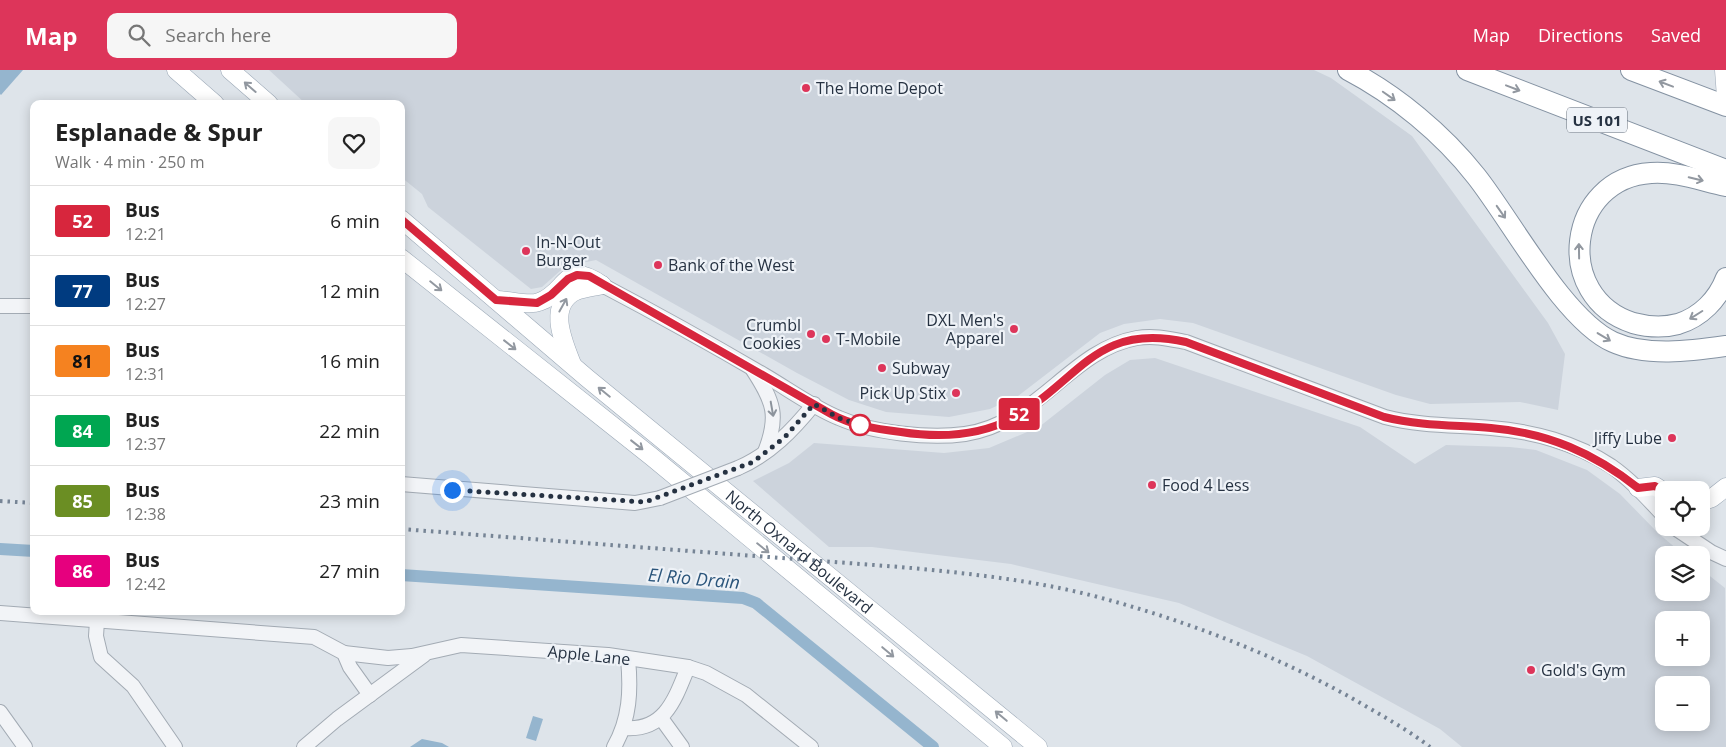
<!DOCTYPE html>
<html lang="en">
<head>
<meta charset="utf-8">
<style>
	:root { --surface:#fff; --page:#f6f6f6; --text:#222; --muted:#767676; --line:#e0e0e0; --accent:#dd355a }
	body { margin:0; font-family:"Open Sans",sans-serif; background:var(--page); color:var(--text); height:100vh; display:flex; flex-direction:column; font-size:19px; white-space:nowrap }
	* { box-sizing:border-box; margin:0 }
	p { font-size:16px; color:var(--muted) }
	.icon { flex:none; width:28px; height:28px; fill:none; stroke:currentColor; stroke-width:2; stroke-linecap:round; stroke-linejoin:round }
	.map { position:relative; flex:1; overflow:hidden }
	.details { position:absolute; left:30px; top:30px; width:375px; height:515px; display:flex; flex-direction:column; background:var(--surface); border-radius:10px; box-shadow:0 2px 12px #0003 }
	.details>* { flex:none }
	.badge { padding:0 10px; border-radius:4px; font-size:18px; line-height:32px }
	.fabs { position:absolute; left:1655px; top:411px; display:grid; gap:10px }
	.fabs a { display:grid; place-items:center; width:55px; height:55px; border-radius:10px; background:var(--surface); box-shadow:0 2px 12px #0003; font-size:25px }
	.you { position:absolute; width:25px; height:25px; margin:-12px; border:4px solid #fff; border-radius:50%; background:#1a73e8; box-shadow:0 0 0 8px #1a73e833 }
	.map>.badge { position:absolute; translate:-50% -50%; box-shadow:0 0 0 2px #fff }
	.round { display:grid; place-items:center; flex:none; width:52px; height:52px; border-radius:10px; background:var(--page) }
	.head { display:flex; align-items:center; justify-content:space-between; height:85px; padding:0 25px }
	h1 { font-size:24px; font-weight:700; line-height:38px }
	ul { padding:0; list-style:none }
	li { display:flex; align-items:center; gap:15px; height:70px; padding:0 25px; border-top:1px solid var(--line) }
	li div { flex:1 }
	li b { display:block; font-size:19px }
	li em { font-style:normal }
	li .badge { min-width:55px; font-weight:700; text-align:center }
	header { display:flex; align-items:center; gap:30px; box-sizing:border-box; height:70px; padding:0 25px; background:var(--accent); color:#fff }
	header strong { font-size:24px }
	nav { display:flex; gap:28px; margin-inline-start:auto; font-size:18px }
	.search { width:350px; height:45px; background:var(--page); display:flex; align-items:center; gap:12px; box-sizing:border-box; padding:0 18px; border-radius:10px; color:var(--muted); font-size:19px }
	.map>svg:first-child { display:block }
	.built { fill:#ccd3dc; fill-rule:evenodd }
	.water { fill:#95b5ce }
	.lines { fill:none; stroke-linecap:round; stroke-linejoin:round }
	.canal { stroke:#95b5ce; stroke-width:12 }
	.minor-casing { stroke:#a3abb4; stroke-width:16 }
	.major-casing { stroke:#9ca9b7; stroke-width:19 }
	.highway-casing { stroke:#8492a2; stroke-width:22 }
	.minor { stroke:#f2f4f7; stroke-width:14 }
	.major { stroke:#fff; stroke-width:18 }
	.highway { stroke:#fff; stroke-width:20 }
	.rail { stroke:#768495; stroke-width:4; stroke-dasharray:2.5 5; stroke-linecap:butt }
	.minor-bridge-casing { stroke:#a3abb4; stroke-width:16; stroke-linecap:butt }
	.minor-bridge { stroke:#f2f4f7; stroke-width:14 }
	.oneway { stroke:#9298a0 }
	.oneway2 { stroke:#8c939c }
	.line-casing { stroke:#fff; stroke-width:11 }
	.line { stroke:#d7263d; stroke-width:8 }
	.walk { stroke:#263242; stroke-width:5; stroke-dasharray:0 9 }
	.poi-dot { fill:#dd355a; stroke:#eef2f7; stroke-width:2 }
	.stop-dot { fill:#fff; stroke:#d7263d; stroke-width:2.5 }
	.labels { text-anchor:middle; dominant-baseline:central; stroke-width:4.5; stroke-linejoin:round; paint-order:stroke }
	.shield { fill:#eef2f7; stroke:#626c78; stroke-width:1 }
	.shield-label { font-size:15px; font-weight:bold; fill:#263242 }
	.poi-label { font-size:16px; fill:#263242; stroke:#eef2f7; text-anchor:start }
	.street-label { font-size:16px; fill:#263242; stroke:#eef2f7 }
	.water-label { font-size:18px; font-style:italic; fill:#2b557b; stroke:#eef2f7 }
</style>
</head>
<body>
<header>
<strong>Map</strong>
<div class="search"><svg class="icon" aria-label="search" viewBox="0 0 24 24"><circle cx="10" cy="10" r="6"/><path d="M15 15l6 6"/></svg>Search here</div>
<nav><a>Map</a><a>Directions</a><a>Saved</a></nav>
</header>
<div class="map">
<svg width="1726" height="677" viewBox="0 0 1726 677">
	<rect width="100%" height="100%" fill="#dee4ea"/>
	<g class="built">
		<path d="M269,0H1314L1331,8L1412,66L1548,253L1565,284L1558,340L1520,332L1430,334L1396,325L1193,253L1160,249L1124,254L1100,263L1018,326L990,339L949,347L886,342L849,330L797,303L596,190L572,195L560,201L542,217L531,219L428,137L422,124L401,107V34H306Z"/>
		<path d="M1155,288L1360,357L1415,394L1446,375L1510,377L1536,380L1587,400L1620,424L1658,463L1684,485H1664V522H1701V499L1725,518L1726,677H1462L1440,659L1307,586L1179,533L1011,494L872,477H829L753,411L789,393L814,373L944,383L989,378L1039,357L1105,305L1130,290ZM1664,550H1701V588H1664ZM1664,615H1701V652H1664Z"/>
	</g>
	<g class="water">
		<path d="M0,0H23L1,25L0,24Z"/>
		<path d="M533,646L543,649L536,671L526,668Z"/>
		<path d="M422,669L442,673L449,677H410Z"/>
	</g>
	<g class="lines">
		<g class="canal">
			<path d="M0,479L34,481"/>
			<path d="M401,505L743,528L756,533L933,677"/>
		</g>
		<defs>
			<g id="minor">
				<path d="M602,215C657,244 711,274 764,305C788,319 814,338 839,348C873,363 929,369 965,364C1039,353 1070,280 1137,268C1154,265 1170,269 1186,272L1385,347C1420,356 1455,355 1491,358C1532,361 1576,373 1611,396C1631,410 1647,428 1664,446"/>
				<path d="M0,236H34"/>
				<path d="M753,300C774,332 779,346 765,382"/>
				<path d="M738,398C770,384 793,360 814,334"/>
				<path d="M401,414L635,433L660,428"/>
				<path d="M1675,458L1711,482L1726,489"/>
				<path d="M0,543L314,567L344,583L350,597L370,625"/>
				<path d="M97,551L96,566L101,587L133,616L175,677"/>
				<path d="M344,583L388,588L412,586L461,575L608,585L688,597L706,603L746,625L811,677"/>
				<path d="M0,642L25,677"/>
				<path d="M661,648L682,677"/>
				<path d="M625,658C665,661 675,629 688,597"/>
				<path d="M304,677L337,649L424,585"/>
				<path d="M614,677C630,649 631,620 628,589"/>
			</g>
			<g id="major">
				<path d="M176,0L215,34"/>
				<path d="M230,0L269,34"/>
				<path d="M1724,0L1726,27"/>
				<path id="s1" d="M401,149L587,308L1038,677"/>
				<path d="M401,188L652,387L1003,677"/>
				<path d="M496,230C509,230 529,236 539,232C567,223 564,188 602,215"/>
				<path d="M572,294C564,273 546,235 576,221C584,218 594,217 602,215"/>
				<path d="M1638,418L1655,416L1664,422"/>
				<path d="M1701,432L1712,428L1726,417"/>
			</g>
			<g id="highway">
				<path d="M1348,0C1396,25 1443,64 1476,106C1511,150 1564,250 1613,272C1646,287 1691,281 1726,276"/>
				<path d="M1467,0L1726,100"/>
				<path d="M1631,0L1726,36"/>
				<path d="M1726,116C1702,111 1676,101 1651,103C1567,108 1552,227 1633,253C1648,257 1663,258 1678,254C1701,247 1718,229 1726,208"/>
			</g>
		</defs>
		<use href="#minor" class="minor-casing"/>
		<use href="#major" class="major-casing"/>
		<use href="#highway" class="highway-casing"/>
		<use href="#minor" class="minor"/>
		<use href="#major" class="major"/>
		<use href="#highway" class="highway"/>
		<g class="rail">
			<path d="M0,431L34,433"/>
			<path d="M401,459L900,497C966,503 1033,510 1098,527C1187,551 1276,585 1357,631C1382,646 1407,659 1430,677"/>
		</g>
		<defs>
			<path id="minor-bridge" d="M660,428L738,398"/>
		</defs>
		<use href="#minor-bridge" class="minor-bridge-casing"/>
		<use href="#minor-bridge" class="minor-bridge"/>
	</g>
	<defs><path id="oneway-shaft" d="M-6 0H5M1.5-3L5.5 0L1.5 3" fill="none" stroke-width="1.6" stroke-linecap="round" stroke-linejoin="round" transform="scale(1.25)"/></defs>
	<g class="oneway">
		<use href="#oneway-shaft" transform="translate(1666 14) rotate(-159)"/>
		<use href="#oneway-shaft" transform="translate(250 17) rotate(-139)"/>
		<use href="#oneway-shaft" transform="translate(1513 18) rotate(21)"/>
		<use href="#oneway-shaft" transform="translate(1389 26) rotate(35)"/>
		<use href="#oneway-shaft" transform="translate(1696 109) rotate(13)"/>
		<use href="#oneway-shaft" transform="translate(1501 142) rotate(55)"/>
		<use href="#oneway-shaft" transform="translate(1579 181) rotate(-91)"/>
		<use href="#oneway-shaft" transform="translate(436 216) rotate(39)"/>
		<use href="#oneway-shaft" transform="translate(563 235) rotate(-61)"/>
		<use href="#oneway-shaft" transform="translate(1696 245) rotate(148)"/>
		<use href="#oneway-shaft" transform="translate(1604 267) rotate(31)"/>
		<use href="#oneway-shaft" transform="translate(510 275) rotate(38)"/>
		<use href="#oneway-shaft" transform="translate(604 322) rotate(-141)"/>
		<use href="#oneway-shaft" transform="translate(637 375) rotate(38)"/>
		<use href="#oneway-shaft" transform="translate(763 478) rotate(39)"/>
		<use href="#oneway-shaft" transform="translate(888 582) rotate(40)"/>
		<use href="#oneway-shaft" transform="translate(1001 646) rotate(-140)"/>
	</g>
	<use class="oneway2" href="#oneway-shaft" transform="translate(772 339) rotate(80)"/>
	<g class="lines">
		<defs>
			<path id="line" d="M401,149L496,230L537,233L551,225L568,209L577,205L589,206L831,344C853,356 877,359 901,362C939,368 979,366 1013,348C1080,310 1096,252 1186,272L1384,347C1420,356 1455,355 1491,358C1548,363 1594,383 1638,418L1655,416L1664,422"/>
		</defs>
		<use href="#line" class="line-casing"/>
		<use href="#line" class="line"/>
		<path class="walk" d="M452,420L645,432L753,392L785,367L814,334L839,348L860,355"/>
	</g>
	<g class="poi-dot">
		<circle cx="806" cy="18" r="5"/>
		<circle cx="526" cy="181" r="5"/>
		<circle cx="658" cy="195" r="5"/>
		<circle cx="1014" cy="259" r="5"/>
		<circle cx="811" cy="264" r="5"/>
		<circle cx="826" cy="269" r="5"/>
		<circle cx="882" cy="298" r="5"/>
		<circle cx="956" cy="323" r="5"/>
		<circle cx="1672" cy="368" r="5"/>
		<circle cx="1152" cy="415" r="5"/>
		<circle cx="1531" cy="600" r="5"/>
	</g>
	<circle class="stop-dot" cx="860" cy="355" r="10"/>
	<g class="labels">
		<rect class="shield" x="1567" y="37.5" width="60" height="25" rx="4"/>
		<g class="shield-label">
			<text x="1597" y="50">US 101</text>
		</g>
		<g class="poi-label">
			<text x="816" y="18">The Home Depot</text>
			<text x="536" y="172">In-N-Out<tspan x="536" dy="18">Burger</tspan></text>
			<text x="668" y="195">Bank of the West</text>
			<text x="1004" y="250" text-anchor="end">DXL Men's<tspan x="1004" dy="18">Apparel</tspan></text>
			<text x="801" y="255" text-anchor="end">Crumbl<tspan x="801" dy="18">Cookies</tspan></text>
			<text x="836" y="269">T-Mobile</text>
			<text x="892" y="298">Subway</text>
			<text x="946" y="323" text-anchor="end">Pick Up Stix</text>
			<text x="1662" y="368" text-anchor="end">Jiffy Lube</text>
			<text x="1162" y="415">Food 4 Less</text>
			<text x="1541" y="600">Gold's Gym</text>
		</g>
		<g class="street-label">
			<text stroke="none"><textPath href="#s1" startOffset="519">North Oxnard Boulevard</textPath></text>
			<text transform="translate(589 585) rotate(6)">Apple Lane</text>
		</g>
		<g class="water-label">
			<text transform="translate(694 508) rotate(5)">El Rio Drain</text>
		</g>
	</g>
</svg>
<div class="fabs">
<a><svg class="icon" aria-label="locate" viewBox="0 0 24 24"><circle cx="12" cy="12" r="6"/><path d="M12 2v4M12 18v4M2 12h4M18 12h4"/></svg></a>
<a><svg class="icon" aria-label="layers" viewBox="0 0 24 24"><path d="M12 4l9 5-9 5-9-5zM3 14l9 5 9-5"/></svg></a>
<a>+</a>
<a>−</a>
</div>
<div class="you" style="left:452px;top:420px"></div>
<b class="badge" style="left:1019px;top:344px;background:#d7263d;color:#fff">52</b>
<section class="details">
<div class="head"><div><h1>Esplanade &amp; Spur</h1><p>Walk · 4 min · 250 m</p></div><a class="round"><svg class="icon" aria-label="heart" viewBox="0 0 24 24"><path d="M12 20l-8-8c-3-5 5-10 8-4 3-6 11-1 8 4z"/></svg></a></div>
<ul>
<li><span class="badge" style="background:#d7263d;color:#fff">52</span><div><b>Bus</b><p>12:21</p></div><em>6 min</em></li>
<li><span class="badge" style="background:#003b80;color:#fff">77</span><div><b>Bus</b><p>12:27</p></div><em>12 min</em></li>
<li><span class="badge" style="background:#f58220;color:#111">81</span><div><b>Bus</b><p>12:31</p></div><em>16 min</em></li>
<li><span class="badge" style="background:#00a651;color:#fff">84</span><div><b>Bus</b><p>12:37</p></div><em>22 min</em></li>
<li><span class="badge" style="background:#6b8e23;color:#fff">85</span><div><b>Bus</b><p>12:38</p></div><em>23 min</em></li>
<li><span class="badge" style="background:#e6007e;color:#fff">86</span><div><b>Bus</b><p>12:42</p></div><em>27 min</em></li>
</ul>
</section>
</div>
</body>
</html>
